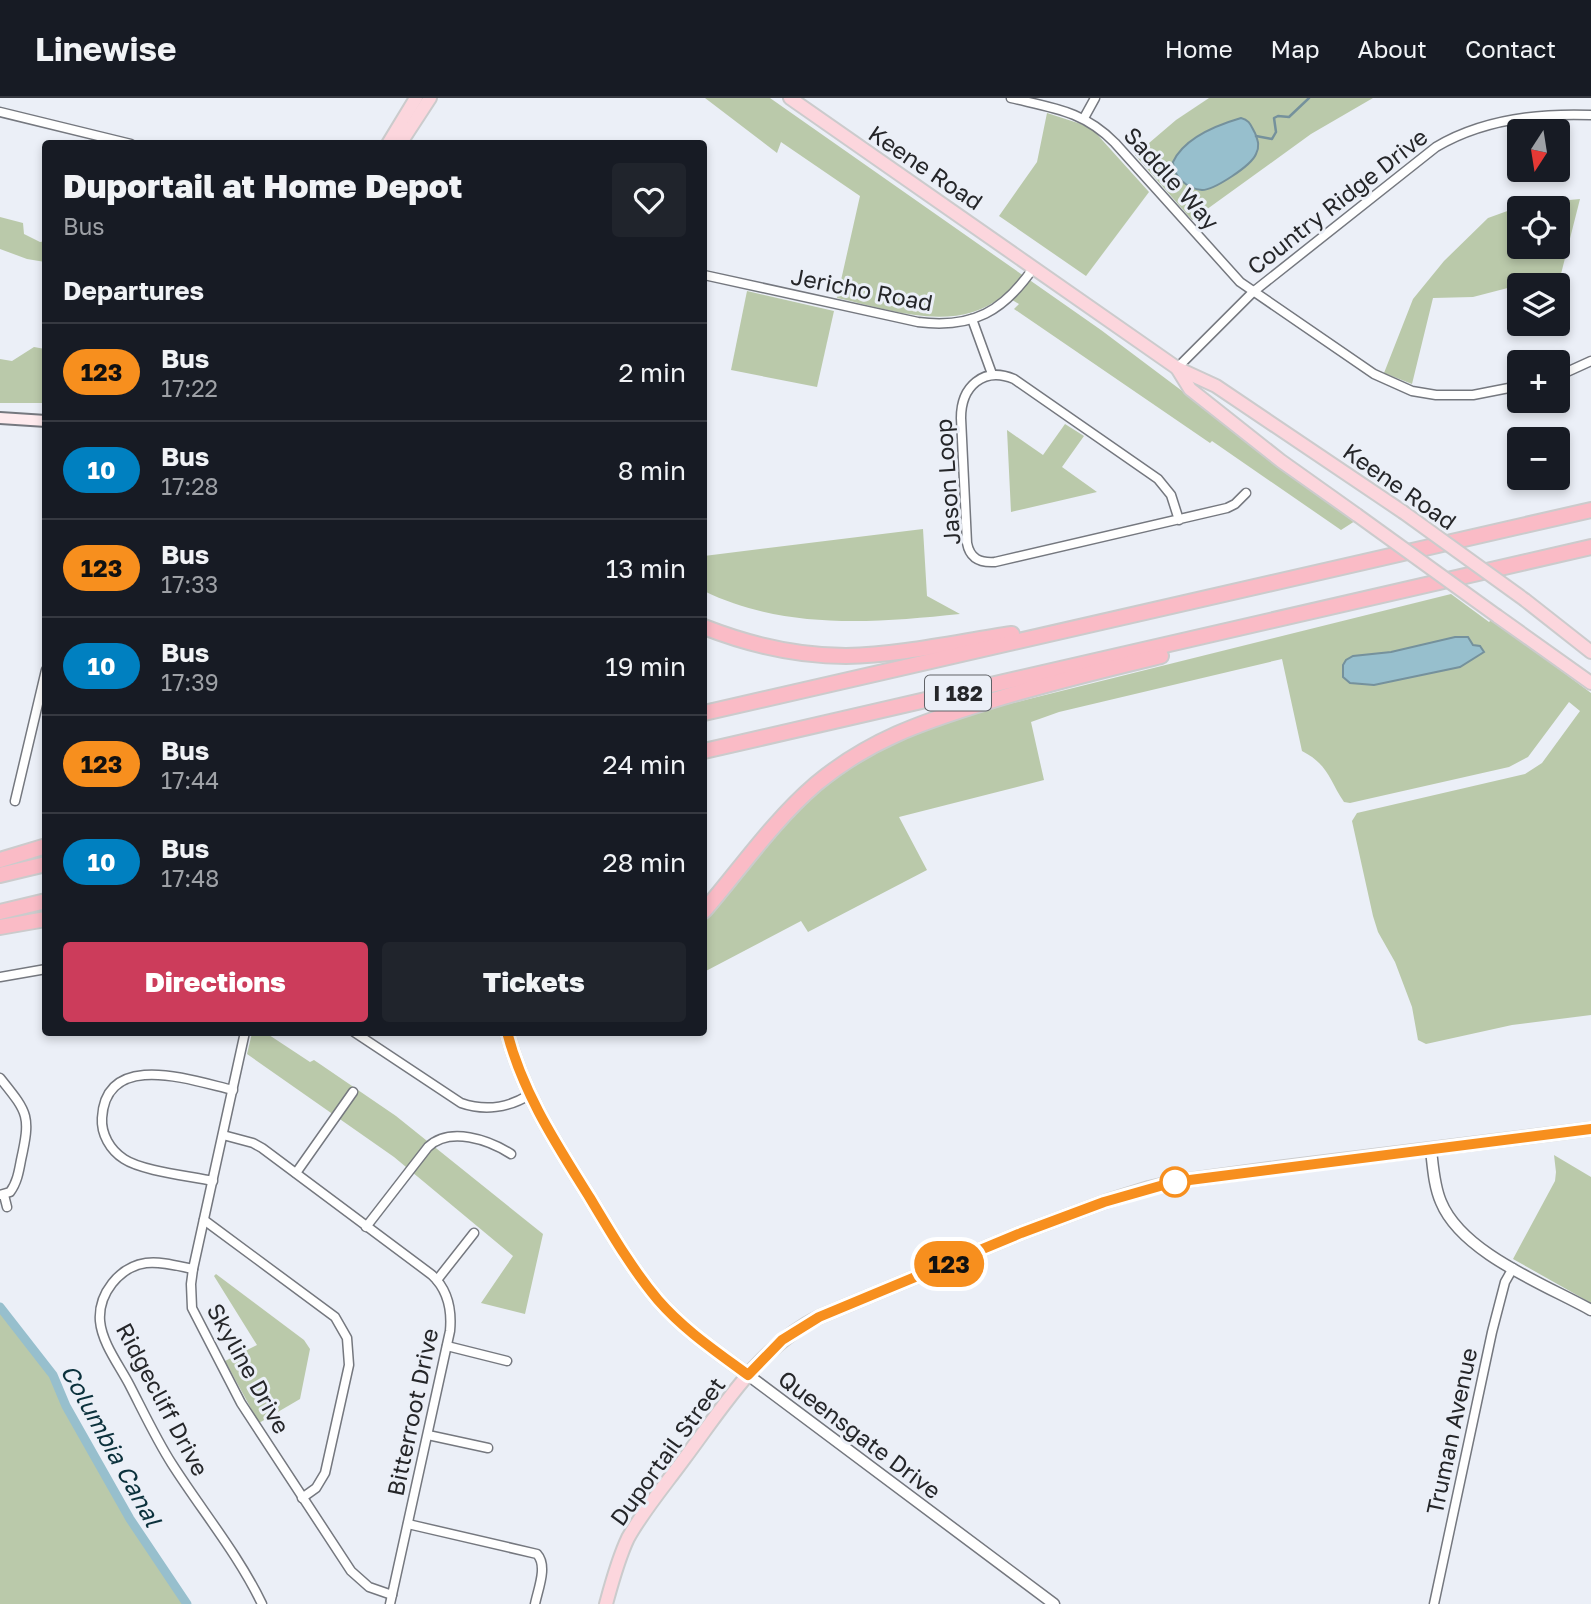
<!DOCTYPE html>
<html lang="en">
<head>
<meta charset="utf-8">
<style>
	:root { --surface:#171b24; --page:#20242c; --text:#f1f3f6; --muted:#9ea1a6; --line:#363941; --accent:#cc3c5b }
	body { margin:0; font-family:"Golos Text",sans-serif; background:var(--page); color:var(--text); height:100vh; display:flex; flex-direction:column; font-size:26px; white-space:nowrap }
	* { box-sizing:border-box; margin:0 }
	p { font-size:23px; color:var(--muted) }
	.icon { flex:none; width:38px; height:38px; fill:none; stroke:currentColor; stroke-width:2; stroke-linecap:round; stroke-linejoin:round }
	.map { position:relative; flex:1; overflow:hidden }
	.drawer { position:absolute; left:42px; top:42px; width:665px; height:896px; display:flex; flex-direction:column; background:var(--surface); border-radius:7px; box-shadow:0 4px 10px #0003 }
	.drawer>* { flex:none }
	.badge { padding:0 14px; border-radius:23px; font-size:24px; line-height:46px }
	.needle { width:46px; rotate:192deg }
	.tools { position:absolute; left:1507px; top:21px; display:grid; gap:14px }
	.tools a { display:grid; place-items:center; width:63px; height:63px; border-radius:7px; background:var(--surface); box-shadow:0 4px 10px #0003; font-size:35px }
	.map>.badge { position:absolute; translate:-50% -50%; box-shadow:0 0 0 4px #fff }
	h2 { padding:0 21px; font-size:26px; line-height:63px }
	.round { display:grid; place-items:center; flex:none; width:74px; height:74px; border-radius:7px; background:var(--page) }
	.summary { display:flex; align-items:center; justify-content:space-between; height:119px; padding:0 21px }
	h1 { font-size:33px; font-weight:800; line-height:52px }
	.action { display:flex; gap:14px; margin-top:auto; padding:14px 21px }
	.action a { flex:1; height:80px; border-radius:7px; background:var(--accent); color:#fff; font-size:28px; font-weight:800; line-height:80px; text-align:center }
	.action a+a { background:var(--page); color:var(--text) }
	ul { padding:0; list-style:none }
	li { display:flex; align-items:center; gap:21px; height:98px; padding:0 21px; border-top:2px solid var(--line) }
	li div { flex:1 }
	li b { display:block; font-size:26px }
	li em { font-style:normal }
	li .badge { min-width:77px; font-weight:700; text-align:center }
	header { display:flex; align-items:center; gap:42px; box-sizing:border-box; height:98px; padding:0 35px; background:var(--surface); border-bottom:2px solid var(--line) }
	header strong { font-size:33px }
	nav { display:flex; gap:38px; margin-inline-start:auto; font-size:24px }
	.map>svg:first-child { display:block }
	.green { fill:#bac9aa; fill-rule:evenodd }
	.water { fill:#97bfcd; stroke:#75919c; stroke-width:2 }
	.lines { fill:none; stroke-linecap:round; stroke-linejoin:round }
	.stream { stroke:#75919c; stroke-width:2.5 }
	.canal { stroke:#97bfcd; stroke-width:9 }
	.minor-casing { stroke:#75787f; stroke-width:11 }
	.tertiary-casing { stroke:#75787f; stroke-width:13 }
	.secondary-casing { stroke:#75787f; stroke-width:14 }
	.primary-casing { stroke:#cbcbcc; stroke-width:16 }
	.motorway-casing { stroke:#cbcbcc; stroke-width:18 }
	.minor { stroke:#fff; stroke-width:8 }
	.tertiary { stroke:#fff; stroke-width:10 }
	.secondary { stroke:#feebee; stroke-width:10 }
	.primary { stroke:#fcd6dd; stroke-width:12 }
	.motorway { stroke:#fabbc6; stroke-width:14 }
	.primary-bridge-casing { stroke:#cbcbcc; stroke-width:16; stroke-linecap:butt }
	.primary-bridge { stroke:#fcd6dd; stroke-width:12 }
	.line-casing { stroke:#fff; stroke-width:16 }
	.line { stroke:#f78f1e; stroke-width:10 }
	.stop-dot { fill:#fff; stroke:#f78f1e; stroke-width:3.5 }
	.labels { text-anchor:middle; dominant-baseline:central; stroke-width:6; stroke-linejoin:round; paint-order:stroke }
	.shield { fill:#ebeff7; stroke:#606267; stroke-width:2 }
	.shield-label { font-size:21px; font-weight:bold; fill:#252629 }
	.street-label { font-size:23px; fill:#252629; stroke:#ebeff7 }
	.water-label { font-size:24px; font-style:italic; fill:#0b313c; stroke:#ebeff7 }
</style>
</head>
<body>
<header>
<strong>Linewise</strong>
<nav><a>Home</a><a>Map</a><a>About</a><a>Contact</a></nav>
</header>
<div class="map">
<svg width="1591" height="1506" viewBox="0 0 1591 1506">
	<rect width="100%" height="100%" fill="#ebeff7"/>
	<g class="green">
		<path d="M705,0H770L1101,232L1355,423L1341,432L1212,343L1210,345L1014,211L1019,206L1004,197C956,237 892,212 837,200L860,98L781,44L777,55Z"/>
		<path d="M1209,0H1373L1311,36L1192,122L1135,57L1176,22Z"/>
		<path d="M1047,15L1081,26L1094,33L1149,94L1086,178L999,118L1037,64Z"/>
		<path d="M1580,101L1561,176L1473,199L1433,200L1412,286L1384,275L1413,201L1444,163L1488,120L1527,106ZM1519,110H1558V149H1519Z"/>
		<path d="M0,119L23,125L24,136L40,144L45,143V164L27,161L0,151Z"/>
		<path d="M747,193L834,213L817,289L731,272Z"/>
		<path d="M34,249L45,251V305H0V261L12,263Z"/>
		<path d="M1065,326L1084,338L1062,369L1097,394L1011,414L1007,332L1043,357Z"/>
		<path d="M923,431L927,498L960,516C873,525 784,532 704,493V458Z"/>
		<path d="M1451,496L1489,524L1492,521L1591,595V917L1512,927L1426,946L1418,942L1412,909L1395,864L1378,834L1373,818L1352,723L1357,715L1525,676L1542,665L1580,613L1569,604L1528,659L1509,669L1350,705L1344,704C1329,682 1329,667 1302,653L1282,561L1059,614L1031,624L1044,682L899,719L927,772L808,834L801,823L704,874V823C750,775 786,712 842,674C881,647 928,631 973,615Z"/>
		<path d="M252,935H266L310,964L314,962L396,1018L543,1136L525,1216L481,1205L513,1158L394,1059L247,956Z"/>
		<path d="M1554,1057L1591,1079V1205L1513,1161L1555,1083L1556,1074Z"/>
		<path d="M216,1176L304,1242L310,1251L300,1301L259,1325L225,1263L257,1247L214,1178Z"/>
		<path d="M0,1209L53,1277L66,1308L129,1421L187,1506H0Z"/>
	</g>
	<g class="water">
		<path d="M1241,20C1250,22 1251,28 1255,35C1258,43 1260,48 1256,56C1251,68 1214,92 1202,92C1187,91 1173,78 1173,64C1184,40 1217,27 1241,20Z"/>
		<path d="M1455,539H1468L1473,547L1480,548L1484,554L1460,569L1374,587L1350,585L1343,579V567L1346,562L1353,558L1391,554Z"/>
	</g>
	<g class="lines">
		<path class="stream" d="M1256,38L1272,41L1276,34L1274,20L1278,18L1289,19L1309,0"/>
		<path class="canal" d="M0,1209L53,1277L66,1308L130,1421L187,1506"/>
		<defs>
			<g id="minor">
				<path d="M1011,0C1053,10 1084,13 1115,45L1240,184L1374,276L1412,293L1436,297H1473L1519,288"/>
				<path d="M0,14L131,46"/>
				<path d="M1084,20L1095,0"/>
				<path d="M704,177L918,224C973,231 1004,213 1034,169"/>
				<path d="M972,221L992,276"/>
				<path d="M1177,270L1253,194L1436,49C1483,21 1538,15 1591,17"/>
				<path d="M1558,278L1591,263"/>
				<path d="M1179,422L1171,397L1158,381L1014,281C983,268 961,289 961,320L967,445C970,461 980,465 995,464L1227,410L1235,406L1246,395"/>
				<path d="M15,703L46,572"/>
				<path d="M0,879L46,871"/>
				<path d="M245,934L193,1171L191,1186L192,1210L241,1305L351,1473L369,1489L392,1497"/>
				<path d="M354,934L461,1005C484,1013 508,1010 529,997"/>
				<path d="M0,980C28,1015 31,1017 21,1062C19,1073 17,1085 10,1094L0,1097"/>
				<path d="M223,1037L253,1045L262,1050L432,1177C448,1192 452,1212 450,1233L390,1506"/>
				<path d="M296,1075L353,994"/>
				<path d="M213,1083C190,1078 142,1073 124,1061C110,1052 101,1036 102,1020C106,951 193,983 233,992"/>
				<path d="M4,1097L7,1109"/>
				<path d="M204,1122L335,1219L347,1240L349,1267L325,1375L316,1390L302,1400"/>
				<path d="M366,1129L428,1049C450,1028 489,1042 511,1056"/>
				<path d="M193,1171C178,1168 161,1163 146,1165C119,1169 98,1196 100,1223C102,1245 119,1267 129,1286C143,1313 156,1341 172,1366C202,1413 238,1456 262,1506"/>
				<path d="M437,1182L474,1135"/>
				<path d="M447,1248L507,1263"/>
				<path d="M428,1337L488,1350"/>
				<path d="M408,1426L537,1456C548,1468 538,1491 535,1506"/>
				<path d="M1434,1506L1492,1234L1505,1184L1513,1170"/>
			</g>
			<g id="tertiary">
				<path d="M1431,1052C1433,1069 1434,1088 1441,1104C1462,1155 1544,1186 1591,1212"/>
				<path d="M748,1277L1054,1506"/>
			</g>
			<path id="secondary" d="M0,320L46,323"/>
			<g id="primary">
				<path d="M790,0L1177,270L1216,288L1403,414"/>
				<path d="M388,46L416,0"/>
				<path d="M400,46L430,0"/>
				<path d="M1177,270L1190,291L1281,363L1357,417"/>
				<path d="M1525,502L1591,554"/>
				<path d="M1497,518L1591,585"/>
				<path d="M507,934C523,996 557,1047 590,1100C611,1135 632,1171 658,1202C684,1232 717,1254 748,1277"/>
				<path d="M606,1506C612,1484 618,1461 628,1440C643,1413 665,1387 684,1361C723,1309 759,1249 819,1219L1021,1135L1104,1104L1149,1090L1174,1084L1277,1070L1591,1031"/>
			</g>
			<g id="motorway">
				<path d="M704,529C750,547 796,558 846,558C901,557 958,544 1012,536"/>
				<path d="M704,615L1591,412"/>
				<path d="M704,653L1591,449"/>
				<path d="M0,762L46,748"/>
				<path d="M0,777L46,766"/>
				<path d="M704,813C741,770 773,723 816,686C869,642 922,624 987,604C1044,586 1103,572 1161,558"/>
				<path d="M0,814L46,803"/>
				<path d="M0,829L46,821"/>
			</g>
		</defs>
		<use href="#minor" class="minor-casing"/>
		<use href="#tertiary" class="tertiary-casing"/>
		<use href="#secondary" class="secondary-casing"/>
		<use href="#primary" class="primary-casing"/>
		<use href="#motorway" class="motorway-casing"/>
		<use href="#minor" class="minor"/>
		<use href="#tertiary" class="tertiary"/>
		<use href="#secondary" class="secondary"/>
		<use href="#primary" class="primary"/>
		<use href="#motorway" class="motorway"/>
		<defs>
			<g id="primary-bridge">
				<path d="M1403,414L1525,502"/>
				<path d="M1357,417L1497,518"/>
			</g>
		</defs>
		<use href="#primary-bridge" class="primary-bridge-casing"/>
		<use href="#primary-bridge" class="primary-bridge"/>
	</g>
	<g class="lines">
		<defs>
			<path id="line" d="M507,934C523,996 557,1047 590,1100C611,1135 632,1171 658,1202C684,1232 717,1254 748,1277L782,1242L819,1219L1021,1135L1104,1104L1174,1084L1591,1031"/>
		</defs>
		<use href="#line" class="line-casing"/>
		<use href="#line" class="line"/>
	</g>
	<circle class="stop-dot" cx="1175" cy="1084" r="14"/>
	<g class="labels">
		<rect class="shield" x="925" y="577.5" width="66" height="35" rx="5"/>
		<g class="shield-label">
			<text x="958" y="595">I 182</text>
		</g>
		<g class="street-label">
			<text transform="translate(926 69) rotate(34)">Keene Road</text>
			<text transform="translate(1172 80) rotate(48)">Saddle Way</text>
			<text transform="translate(1337 103) rotate(-38)">Country Ridge Drive</text>
			<text transform="translate(862 191) rotate(11)">Jericho Road</text>
			<text transform="translate(947 384) rotate(-94)">Jason Loop</text>
			<text transform="translate(1400 388) rotate(35)">Keene Road</text>
			<text transform="translate(249 1270) rotate(61)">Skyline Drive</text>
			<text transform="translate(163 1301) rotate(62)">Ridgecliff Drive</text>
			<text transform="translate(412 1314) rotate(-78)">Bitterroot Drive</text>
			<text transform="translate(1451 1333) rotate(-78)">Truman Avenue</text>
			<text transform="translate(860 1336) rotate(37)">Queensgate Drive</text>
			<text transform="translate(667 1353) rotate(-54)">Duportail Street</text>
		</g>
		<g class="water-label">
			<text transform="translate(112 1347) rotate(61)">Columbia Canal</text>
		</g>
	</g>
</svg>
<div class="tools">
<a><svg class="needle" viewBox="-14 -14 28 28"><path d="M0-13l5 13h-10z" fill="#e53935"/><path d="M0 13l5-13h-10z" fill="#9ea1a6"/></svg></a>
<a><svg class="icon" aria-label="locate" viewBox="0 0 24 24"><circle cx="12" cy="12" r="6"/><path d="M12 2v4M12 18v4M2 12h4M18 12h4"/></svg></a>
<a><svg class="icon" aria-label="layers" viewBox="0 0 24 24"><path d="M12 4l9 5-9 5-9-5zM3 14l9 5 9-5"/></svg></a>
<a>+</a>
<a>−</a>
</div>
<b class="badge" style="left:949px;top:1166px;background:#f78f1e;color:#111">123</b>
<section class="drawer">
<div class="summary"><div><h1>Duportail at Home Depot</h1><p>Bus</p></div><a class="round"><svg class="icon" aria-label="heart" viewBox="0 0 24 24"><path d="M12 20l-8-8c-3-5 5-10 8-4 3-6 11-1 8 4z"/></svg></a></div>
<h2>Departures</h2>
<ul>
<li><span class="badge" style="background:#f78f1e;color:#111">123</span><div><b>Bus</b><p>17:22</p></div><em>2 min</em></li>
<li><span class="badge" style="background:#0080c0;color:#fff">10</span><div><b>Bus</b><p>17:28</p></div><em>8 min</em></li>
<li><span class="badge" style="background:#f78f1e;color:#111">123</span><div><b>Bus</b><p>17:33</p></div><em>13 min</em></li>
<li><span class="badge" style="background:#0080c0;color:#fff">10</span><div><b>Bus</b><p>17:39</p></div><em>19 min</em></li>
<li><span class="badge" style="background:#f78f1e;color:#111">123</span><div><b>Bus</b><p>17:44</p></div><em>24 min</em></li>
<li><span class="badge" style="background:#0080c0;color:#fff">10</span><div><b>Bus</b><p>17:48</p></div><em>28 min</em></li>
</ul>
<div class="action"><a>Directions</a><a>Tickets</a></div>
</section>
</div>
</body>
</html>
